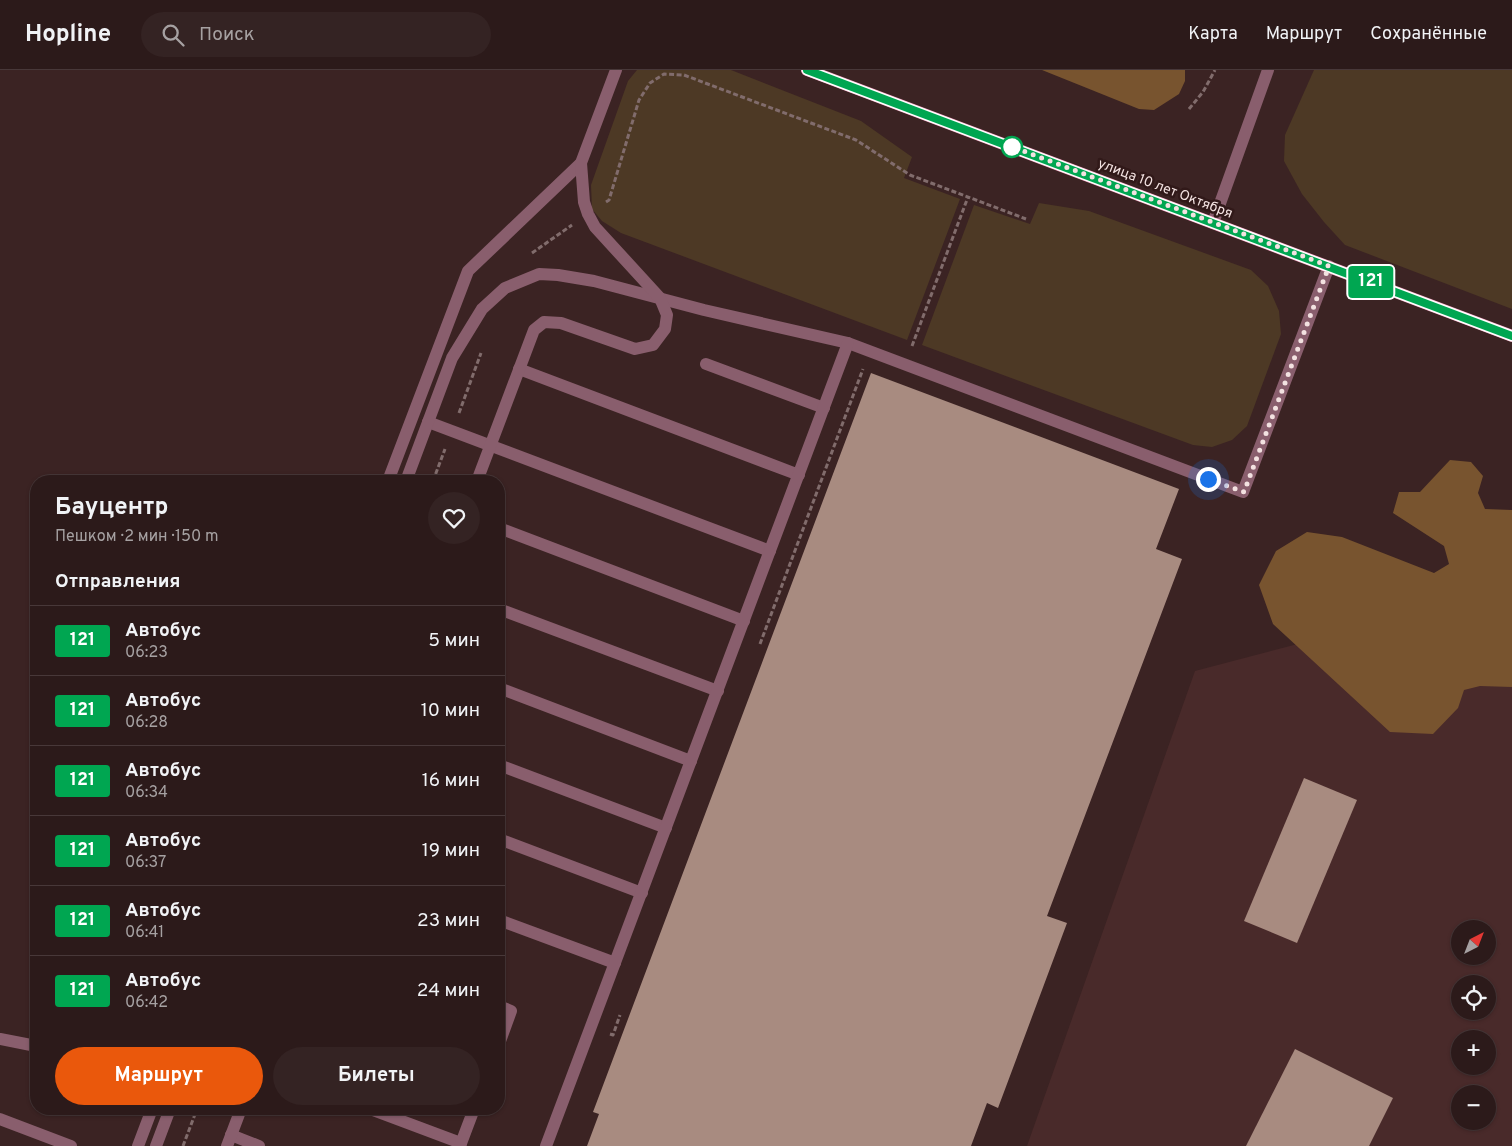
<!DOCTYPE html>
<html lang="ru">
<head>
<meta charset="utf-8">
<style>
	:root { --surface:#2c1a1a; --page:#342323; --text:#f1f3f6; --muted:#a6a1a2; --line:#483839; --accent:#ea580c }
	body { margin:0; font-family:Overpass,sans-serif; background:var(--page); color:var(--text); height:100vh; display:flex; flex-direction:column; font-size:19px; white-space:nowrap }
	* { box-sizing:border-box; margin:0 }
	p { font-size:16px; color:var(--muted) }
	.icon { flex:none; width:28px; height:28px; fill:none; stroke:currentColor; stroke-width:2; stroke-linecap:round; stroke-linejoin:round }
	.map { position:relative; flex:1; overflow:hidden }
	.side { position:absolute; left:30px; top:405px; width:475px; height:640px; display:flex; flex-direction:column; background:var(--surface); border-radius:20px; box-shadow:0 1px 4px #0004,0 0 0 1px var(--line) }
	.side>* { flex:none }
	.badge { padding:0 10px; border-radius:4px; font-size:18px; line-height:32px }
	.needle { width:32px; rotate:42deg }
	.fabs { position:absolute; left:1451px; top:850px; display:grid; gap:10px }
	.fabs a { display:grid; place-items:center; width:45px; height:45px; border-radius:50%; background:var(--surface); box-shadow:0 1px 4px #0004,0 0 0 1px var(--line); font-size:25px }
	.you { position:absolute; width:25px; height:25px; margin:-12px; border:4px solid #fff; border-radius:50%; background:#1a73e8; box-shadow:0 0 0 8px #1a73e833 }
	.map>.badge { position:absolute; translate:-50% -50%; box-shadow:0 0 0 2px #fff }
	h2 { padding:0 25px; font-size:19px; line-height:45px }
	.round { display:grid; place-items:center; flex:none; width:52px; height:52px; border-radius:26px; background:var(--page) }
	.head { display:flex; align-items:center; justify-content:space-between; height:85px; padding:0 25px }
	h1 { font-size:24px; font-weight:700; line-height:38px }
	.button { display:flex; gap:10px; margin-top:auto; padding:10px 25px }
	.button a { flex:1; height:58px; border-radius:30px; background:var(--accent); color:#fff; font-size:20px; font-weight:700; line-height:58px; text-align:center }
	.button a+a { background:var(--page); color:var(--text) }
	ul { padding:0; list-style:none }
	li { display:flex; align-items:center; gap:15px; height:70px; padding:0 25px; border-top:1px solid var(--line) }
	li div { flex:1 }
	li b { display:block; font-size:19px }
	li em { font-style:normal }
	li .badge { min-width:55px; font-weight:700; text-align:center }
	header { display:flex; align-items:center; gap:30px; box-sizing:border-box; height:70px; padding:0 25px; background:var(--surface); border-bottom:1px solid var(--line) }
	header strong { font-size:24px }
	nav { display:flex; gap:28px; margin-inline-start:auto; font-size:18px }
	.search { width:350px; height:45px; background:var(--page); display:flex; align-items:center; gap:12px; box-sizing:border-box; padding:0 18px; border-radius:28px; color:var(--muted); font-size:19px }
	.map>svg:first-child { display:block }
	.built { fill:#492a2a; fill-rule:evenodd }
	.green { fill:#4d3925 }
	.forest { fill:#78542f }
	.building { fill:#a88b80 }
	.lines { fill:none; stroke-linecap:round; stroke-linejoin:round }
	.path { stroke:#816c6c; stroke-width:3; stroke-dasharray:5 2.5; stroke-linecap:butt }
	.minor { stroke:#895e6d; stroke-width:12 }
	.major { stroke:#e790af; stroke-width:12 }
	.line-casing { stroke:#fff; stroke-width:11 }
	.line { stroke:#00a651; stroke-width:8 }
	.walk { stroke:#f3e2e1; stroke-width:5; stroke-dasharray:0 9 }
	.stop-dot { fill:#fff; stroke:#00a651; stroke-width:2.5 }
	.labels { text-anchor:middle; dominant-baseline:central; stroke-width:5; stroke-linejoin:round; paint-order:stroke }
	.street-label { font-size:14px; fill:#f3e2e1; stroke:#311919 }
</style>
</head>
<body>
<header>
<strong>Hopline</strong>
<div class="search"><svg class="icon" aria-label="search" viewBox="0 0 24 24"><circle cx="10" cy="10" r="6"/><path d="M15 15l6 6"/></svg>Поиск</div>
<nav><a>Карта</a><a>Маршрут</a><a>Сохранённые</a></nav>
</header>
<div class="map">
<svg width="1512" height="1076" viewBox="0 0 1512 1076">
	<rect width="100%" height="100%" fill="#3b2323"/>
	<path class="built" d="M1512,547V1076H1027L1195,601L1370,555ZM1460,859H1488V886H1460ZM1460,914H1488V941H1460ZM1460,969H1488V996H1460ZM1460,1024H1488V1051H1460Z"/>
	<g class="green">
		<path d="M637,0H731L861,51L912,87L904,108L960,129L907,270L621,163L602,151L592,139L591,115L628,11Z"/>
		<path d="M1314,0H1512V239L1345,175L1324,152L1302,124L1284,91L1285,65Z"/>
		<path d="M1039,133L1089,141L1251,200L1268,216L1279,241L1281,264L1247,356L1232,370L1212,377L1193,375L922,275L974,135L1030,154Z"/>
	</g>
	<g class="forest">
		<path d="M1042,0H1185V11L1179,24L1154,40L1139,39Z"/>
		<path d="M1450,390L1471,392L1483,406L1478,423L1485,439L1512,440V617L1480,616L1464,620L1458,638L1433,664L1390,662L1273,554L1259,515L1276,481L1307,462L1342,467L1434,503L1449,494L1444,476L1393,443L1399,422H1420Z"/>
	</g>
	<g class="building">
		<path d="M871,303L1179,419L1156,479L1182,489L1047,846L1067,853L998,1038L987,1033L971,1076H587L599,1044L593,1042Z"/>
		<path d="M1304,708L1357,730L1297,873L1244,851Z"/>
		<path d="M1295,979L1393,1028L1369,1076H1246Z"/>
	</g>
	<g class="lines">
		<g class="path">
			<path d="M1189,39L1203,22L1215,0"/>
			<path d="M606,132L609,130L639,30L650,13L664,4L684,5L856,70L910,105L1026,149"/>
			<path d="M532,183L572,155"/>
			<path d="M912,276L968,127"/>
			<path d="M459,343L481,283"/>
			<path d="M433,411L445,379"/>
			<path d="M760,574L863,299"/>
			<path d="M610,964L613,965L620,945"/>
			<path d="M183,1076L197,1039"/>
		</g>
		<g class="minor">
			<path d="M1213,153L1268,0"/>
			<path d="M706,294L824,338"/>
			<path d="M519,299L799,405"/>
			<path d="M428,352L770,481"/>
			<path d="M388,411L468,201L581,93"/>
			<path d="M406,411L452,288L482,239L505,218L539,204L558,205L594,211L704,240L848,273L1243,422L1329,196"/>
			<path d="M477,411L534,260L544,252L561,253L635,279L653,275L665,259L667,245L660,228L595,157L588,144L584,132L581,93L616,0"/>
			<path d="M499,458L744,551"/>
			<path d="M499,539L718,621"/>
			<path d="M499,618L691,691"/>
			<path d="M499,695L666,758"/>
			<path d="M499,769L642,823"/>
			<path d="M499,850L615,893"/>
			<path d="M499,936L511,941L499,974"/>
			<path d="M0,969L36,976"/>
			<path d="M370,1039L461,1073"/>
			<path d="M0,1049L71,1076"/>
			<path d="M231,1065L259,1076"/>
			<path d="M138,1076L152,1039"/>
			<path d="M156,1076L170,1039"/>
			<path d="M227,1076L241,1039"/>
			<path d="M460,1076L474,1039"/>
			<path d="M546,1076L848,273"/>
		</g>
		<path class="major" d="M807,0L1512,266"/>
	</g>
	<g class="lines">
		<defs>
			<path id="line" d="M807,0L1512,266"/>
		</defs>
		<use href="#line" class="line-casing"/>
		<use href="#line" class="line"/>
		<path class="walk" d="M1012,77L1010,76L1329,196L1244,422L1208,409"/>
	</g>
	<circle class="stop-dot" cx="1012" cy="77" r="10"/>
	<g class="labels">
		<g class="street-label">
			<text transform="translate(1165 119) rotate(21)">улица 10 лет Октября</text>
		</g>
	</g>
</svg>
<div class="fabs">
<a><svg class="needle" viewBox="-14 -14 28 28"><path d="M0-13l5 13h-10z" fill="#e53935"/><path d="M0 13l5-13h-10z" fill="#a6a1a2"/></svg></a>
<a><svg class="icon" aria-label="locate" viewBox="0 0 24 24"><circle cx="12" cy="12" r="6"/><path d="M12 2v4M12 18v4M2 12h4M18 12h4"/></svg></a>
<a>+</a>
<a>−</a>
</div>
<div class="you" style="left:1208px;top:409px"></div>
<b class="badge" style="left:1371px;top:212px;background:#00a651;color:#fff">121</b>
<section class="side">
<div class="head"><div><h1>Бауцентр</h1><p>Пешком · 2 мин · 150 m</p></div><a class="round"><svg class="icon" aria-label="heart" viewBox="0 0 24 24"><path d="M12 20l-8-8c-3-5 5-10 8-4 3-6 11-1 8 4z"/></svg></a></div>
<h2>Отправления</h2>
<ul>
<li><span class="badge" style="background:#00a651;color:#fff">121</span><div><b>Автобус</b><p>06:23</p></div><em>5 мин</em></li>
<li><span class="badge" style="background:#00a651;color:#fff">121</span><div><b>Автобус</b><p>06:28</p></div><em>10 мин</em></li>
<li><span class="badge" style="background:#00a651;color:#fff">121</span><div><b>Автобус</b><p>06:34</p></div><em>16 мин</em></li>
<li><span class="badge" style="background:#00a651;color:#fff">121</span><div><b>Автобус</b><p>06:37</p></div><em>19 мин</em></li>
<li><span class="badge" style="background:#00a651;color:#fff">121</span><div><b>Автобус</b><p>06:41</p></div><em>23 мин</em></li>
<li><span class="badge" style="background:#00a651;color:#fff">121</span><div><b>Автобус</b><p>06:42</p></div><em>24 мин</em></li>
</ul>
<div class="button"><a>Маршрут</a><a>Билеты</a></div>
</section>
</div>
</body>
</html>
